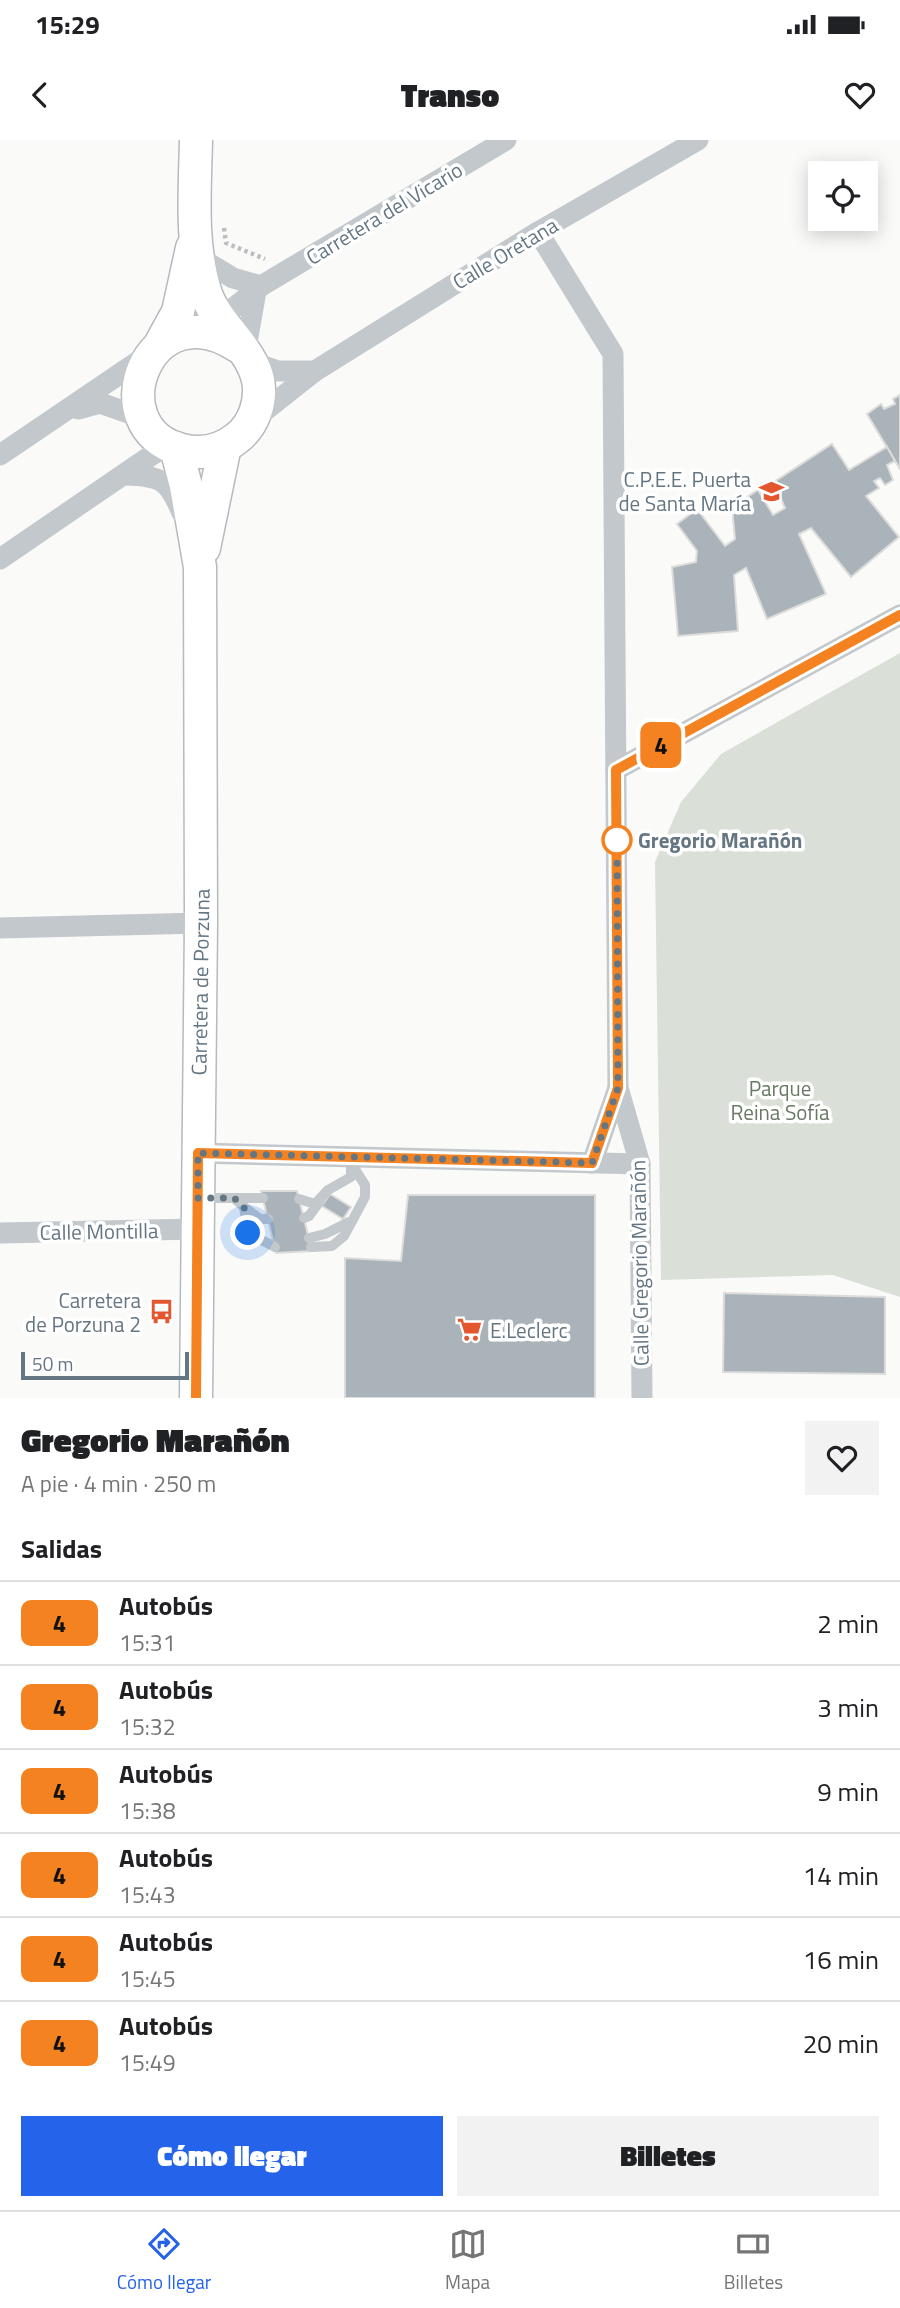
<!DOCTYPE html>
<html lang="es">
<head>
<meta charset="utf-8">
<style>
	:root { --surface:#fff; --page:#f2f2f2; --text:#202124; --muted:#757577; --line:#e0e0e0; --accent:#2563eb }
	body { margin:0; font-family:"Titillium Web",sans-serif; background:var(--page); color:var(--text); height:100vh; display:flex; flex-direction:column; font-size:26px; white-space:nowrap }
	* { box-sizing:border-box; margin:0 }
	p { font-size:23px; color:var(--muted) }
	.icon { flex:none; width:38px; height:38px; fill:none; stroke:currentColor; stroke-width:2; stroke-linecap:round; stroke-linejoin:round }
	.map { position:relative; height:1258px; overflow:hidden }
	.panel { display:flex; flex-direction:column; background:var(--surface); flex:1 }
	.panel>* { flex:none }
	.badge { padding:0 14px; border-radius:10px; font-size:24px; line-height:46px }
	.buttons { position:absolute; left:808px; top:21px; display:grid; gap:14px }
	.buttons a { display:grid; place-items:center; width:70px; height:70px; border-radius:0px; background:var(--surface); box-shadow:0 4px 18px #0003; font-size:35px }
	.scale { position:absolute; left:21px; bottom:18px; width:168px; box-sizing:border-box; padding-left:7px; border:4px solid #657683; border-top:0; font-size:19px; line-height:24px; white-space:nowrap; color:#657683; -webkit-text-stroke:5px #fff; paint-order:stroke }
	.you { position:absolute; width:35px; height:35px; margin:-18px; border:5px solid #fff; border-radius:50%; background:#1a73e8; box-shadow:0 0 0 10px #1a73e833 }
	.map>.badge { position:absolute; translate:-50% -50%; box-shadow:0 0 0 4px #fff }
	h2 { padding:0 21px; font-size:26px; line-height:63px }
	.round { display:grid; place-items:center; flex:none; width:74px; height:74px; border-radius:0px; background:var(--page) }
	.summary { display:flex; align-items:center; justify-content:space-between; height:119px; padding:0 21px }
	h1 { font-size:33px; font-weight:800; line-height:52px }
	.cta { display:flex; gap:14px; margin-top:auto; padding:14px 21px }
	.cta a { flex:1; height:80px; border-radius:0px; background:var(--accent); color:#fff; font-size:28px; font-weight:800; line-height:80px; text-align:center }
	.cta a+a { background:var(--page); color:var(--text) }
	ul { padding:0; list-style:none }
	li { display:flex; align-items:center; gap:21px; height:84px; padding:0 21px; border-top:2px solid var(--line) }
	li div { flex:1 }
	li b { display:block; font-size:26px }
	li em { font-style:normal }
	li .badge { min-width:77px; font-weight:700; text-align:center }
	.status { display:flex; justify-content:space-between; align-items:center; height:49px; padding:0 35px; background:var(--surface); direction:ltr }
	.status svg { height:19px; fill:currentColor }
	header { display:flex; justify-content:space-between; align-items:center; height:91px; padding:0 21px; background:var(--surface); font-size:32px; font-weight:800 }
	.menu { display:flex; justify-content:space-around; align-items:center; height:98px; border-top:2px solid var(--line); background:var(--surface); font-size:19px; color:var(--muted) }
	.menu a { display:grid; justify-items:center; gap:4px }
	.menu .active { color:var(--accent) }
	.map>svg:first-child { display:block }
	.green { fill:#dadfd7 }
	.building { fill:#aab3b9; stroke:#dcdcda; stroke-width:2 }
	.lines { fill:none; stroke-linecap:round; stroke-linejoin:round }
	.primary-casing { stroke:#b5babe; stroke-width:35 }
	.path { stroke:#bbbfc2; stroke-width:4.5; stroke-dasharray:3.5 3.5; stroke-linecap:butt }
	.service { stroke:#c3c8cc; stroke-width:10 }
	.minor { stroke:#c3c8cc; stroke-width:21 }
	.primary { stroke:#fff; stroke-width:32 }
	.line-casing { stroke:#fff; stroke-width:16 }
	.line { stroke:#f58220; stroke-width:10 }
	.walk { stroke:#657683; stroke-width:7; stroke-dasharray:0 12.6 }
	.stop-dot { fill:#fff; stroke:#f58220; stroke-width:3.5 }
	.labels { text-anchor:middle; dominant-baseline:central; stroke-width:7; stroke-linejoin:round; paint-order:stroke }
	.street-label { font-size:21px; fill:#657683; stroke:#fff }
	.poi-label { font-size:21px; fill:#657683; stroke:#fff; text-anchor:end }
	.stop-label { font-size:21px; font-weight:bold; fill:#657683; stroke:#fff; text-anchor:start }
	.park-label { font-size:21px; fill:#687a64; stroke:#fff }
</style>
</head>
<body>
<div class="status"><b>15:29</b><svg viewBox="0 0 49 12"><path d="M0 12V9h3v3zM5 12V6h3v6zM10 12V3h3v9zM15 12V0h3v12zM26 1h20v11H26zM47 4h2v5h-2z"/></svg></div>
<header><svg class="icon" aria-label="back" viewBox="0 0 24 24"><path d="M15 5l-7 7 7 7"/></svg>Transo<svg class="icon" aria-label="heart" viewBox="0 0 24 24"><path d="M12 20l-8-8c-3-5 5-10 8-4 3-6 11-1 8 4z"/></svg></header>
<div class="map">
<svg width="900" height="1258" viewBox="0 0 900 1258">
	<rect width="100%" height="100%" fill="#fafaf8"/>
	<path class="green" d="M900,513V1157L833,1135L661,1140L655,722L681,662L721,614Z"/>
	<g class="building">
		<path d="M900,255V329L867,274L881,264L884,269L895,264L893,259Z"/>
		<path d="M832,304L849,330L887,307L895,321L887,325L893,340L885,345L880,338L874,341L879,348L866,356L899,397L851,437L811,388L799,394L826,454L767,479L746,428L734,435L738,491L678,496L672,427L696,422L697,411L677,384L697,369L725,406L735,399L732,367L758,350L773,375L785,368L774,342Z"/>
		<path d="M261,1051H297L312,1111L276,1113Z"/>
		<path d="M330,1054L351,1067L343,1079L322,1066Z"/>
		<path d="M408,1055H595V1258H345V1118L401,1121Z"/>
		<path d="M724,1153L885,1157V1234L723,1232Z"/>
	</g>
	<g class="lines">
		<defs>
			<g id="primary">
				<path d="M196,0C195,50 190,105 206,154C217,185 251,208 258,240C262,261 254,285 237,298C221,311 203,315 182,310C96,289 148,146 239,207"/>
				<path d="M161,203L178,172L192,108"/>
				<path d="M176,308L186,346L200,427L201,783L196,1258"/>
				<path d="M204,408L225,306"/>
			</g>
		</defs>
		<use href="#primary" class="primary-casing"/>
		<path class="path" d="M224,88L226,103L265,119"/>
		<g class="service">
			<path d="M201,1058H263"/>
			<path d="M234,1058L244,1067L248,1093L275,1107"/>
			<path d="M299,1059L315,1064L328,1050L351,1037V1022"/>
			<path d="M244,1067L260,1079H268"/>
			<path d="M304,1078L309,1076L320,1061"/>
			<path d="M309,1098L325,1094L349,1082"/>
			<path d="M311,1107L332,1106L344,1096L365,1057V1045L351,1023"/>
		</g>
		<g class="minor">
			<path d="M538,92L613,214L618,948L640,1024L642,1258"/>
			<path d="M200,118L233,138L261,146"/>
			<path d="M210,187L261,146L506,0"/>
			<path d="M245,214L256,151"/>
			<path d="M251,222L278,231H315"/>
			<path d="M78,269L100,263L143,278"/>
			<path d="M253,280L315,231L538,92L698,0"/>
			<path d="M0,315L149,214"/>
			<path d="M127,335C162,336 169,341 182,373"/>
			<path d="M0,419L168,304"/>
			<path d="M616,630L900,475"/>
			<path d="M0,788L201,783"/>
			<path d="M198,1013L640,1024"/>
			<path d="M592,1023L618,948"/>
			<path d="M0,1093L198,1089"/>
		</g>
		<use href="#primary" class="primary"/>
	</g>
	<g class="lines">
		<defs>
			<path id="line" d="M196,1258L198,1013L592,1023L618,948L616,630L900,475"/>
		</defs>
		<use href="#line" class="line-casing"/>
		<use href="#line" class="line"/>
		<path class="walk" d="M248,1093L244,1067L234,1058H198V1013L592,1023L618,948L617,693V700"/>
	</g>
	<defs>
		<symbol id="school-bare" viewBox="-9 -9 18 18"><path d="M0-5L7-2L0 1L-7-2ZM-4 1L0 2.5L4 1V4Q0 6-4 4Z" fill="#e4572e" stroke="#fff" stroke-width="2.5" paint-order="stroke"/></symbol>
		<symbol id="bus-bare" viewBox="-9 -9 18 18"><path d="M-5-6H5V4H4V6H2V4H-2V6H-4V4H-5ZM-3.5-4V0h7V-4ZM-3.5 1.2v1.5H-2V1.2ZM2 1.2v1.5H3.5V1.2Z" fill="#e4572e" stroke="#fff" stroke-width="2.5" paint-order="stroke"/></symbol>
		<symbol id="supermarket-bare" viewBox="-9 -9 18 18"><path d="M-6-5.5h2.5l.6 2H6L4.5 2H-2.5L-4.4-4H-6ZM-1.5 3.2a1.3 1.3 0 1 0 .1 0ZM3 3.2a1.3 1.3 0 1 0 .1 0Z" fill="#e4572e" stroke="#fff" stroke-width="2.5" paint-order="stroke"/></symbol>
	</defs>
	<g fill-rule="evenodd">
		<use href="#school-bare" x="754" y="334" width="35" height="35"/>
		<use href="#bus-bare" x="144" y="1154" width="35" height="35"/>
		<use href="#supermarket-bare" x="452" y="1172" width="35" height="35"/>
	</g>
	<circle class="stop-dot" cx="617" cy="700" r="14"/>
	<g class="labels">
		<g class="street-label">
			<text transform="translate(384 73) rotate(-31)">Carretera del Vicario</text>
			<text transform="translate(505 113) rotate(-31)">Calle Oretana</text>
			<text transform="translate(200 842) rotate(-89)">Carretera de Porzuna</text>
			<text transform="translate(99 1091) rotate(-1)">Calle Montilla</text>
			<text transform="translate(639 1123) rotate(-91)">Calle Gregorio Marañón</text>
		</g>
		<g class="poi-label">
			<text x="751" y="339">C.P.E.E. Puerta<tspan x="751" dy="24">de Santa María</tspan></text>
			<text x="141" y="1160">Carretera<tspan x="141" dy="24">de Porzuna 2</tspan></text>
			<text x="490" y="1190" text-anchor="start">E.Leclerc</text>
		</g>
		<g class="stop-label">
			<text x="638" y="700">Gregorio Marañón</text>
		</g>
		<g class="park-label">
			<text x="780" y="948">Parque<tspan x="780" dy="24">Reina Sofía</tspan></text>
		</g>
	</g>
</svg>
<div class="buttons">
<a><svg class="icon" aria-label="locate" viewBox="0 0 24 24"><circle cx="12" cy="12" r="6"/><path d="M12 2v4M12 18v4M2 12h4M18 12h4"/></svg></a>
</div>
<div class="scale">50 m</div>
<div class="you" style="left:248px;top:1093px"></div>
<b class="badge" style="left:661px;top:605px;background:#f58220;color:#111">4</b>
</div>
<section class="panel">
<div class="summary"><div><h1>Gregorio Marañón</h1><p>A pie · 4 min · 250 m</p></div><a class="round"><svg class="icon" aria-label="heart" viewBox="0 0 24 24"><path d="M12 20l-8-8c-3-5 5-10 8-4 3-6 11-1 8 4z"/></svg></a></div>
<h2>Salidas</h2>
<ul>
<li><span class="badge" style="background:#f58220;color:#111">4</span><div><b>Autobús</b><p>15:31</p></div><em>2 min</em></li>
<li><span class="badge" style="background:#f58220;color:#111">4</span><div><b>Autobús</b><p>15:32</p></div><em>3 min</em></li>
<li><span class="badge" style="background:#f58220;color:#111">4</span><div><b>Autobús</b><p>15:38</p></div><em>9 min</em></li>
<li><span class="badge" style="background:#f58220;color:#111">4</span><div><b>Autobús</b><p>15:43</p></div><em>14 min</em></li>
<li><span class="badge" style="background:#f58220;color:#111">4</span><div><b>Autobús</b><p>15:45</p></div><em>16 min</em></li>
<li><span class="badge" style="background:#f58220;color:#111">4</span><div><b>Autobús</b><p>15:49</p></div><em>20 min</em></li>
</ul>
<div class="cta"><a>Cómo llegar</a><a>Billetes</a></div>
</section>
<nav class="menu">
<a class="active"><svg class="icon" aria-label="directions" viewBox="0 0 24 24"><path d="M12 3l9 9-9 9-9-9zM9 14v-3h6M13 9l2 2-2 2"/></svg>Cómo llegar</a>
<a><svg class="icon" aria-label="map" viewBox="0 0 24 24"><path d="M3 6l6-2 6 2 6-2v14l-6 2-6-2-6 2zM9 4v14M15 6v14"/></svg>Mapa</a>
<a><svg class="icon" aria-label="tickets" viewBox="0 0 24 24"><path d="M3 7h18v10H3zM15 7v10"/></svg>Billetes</a>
</nav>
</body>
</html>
